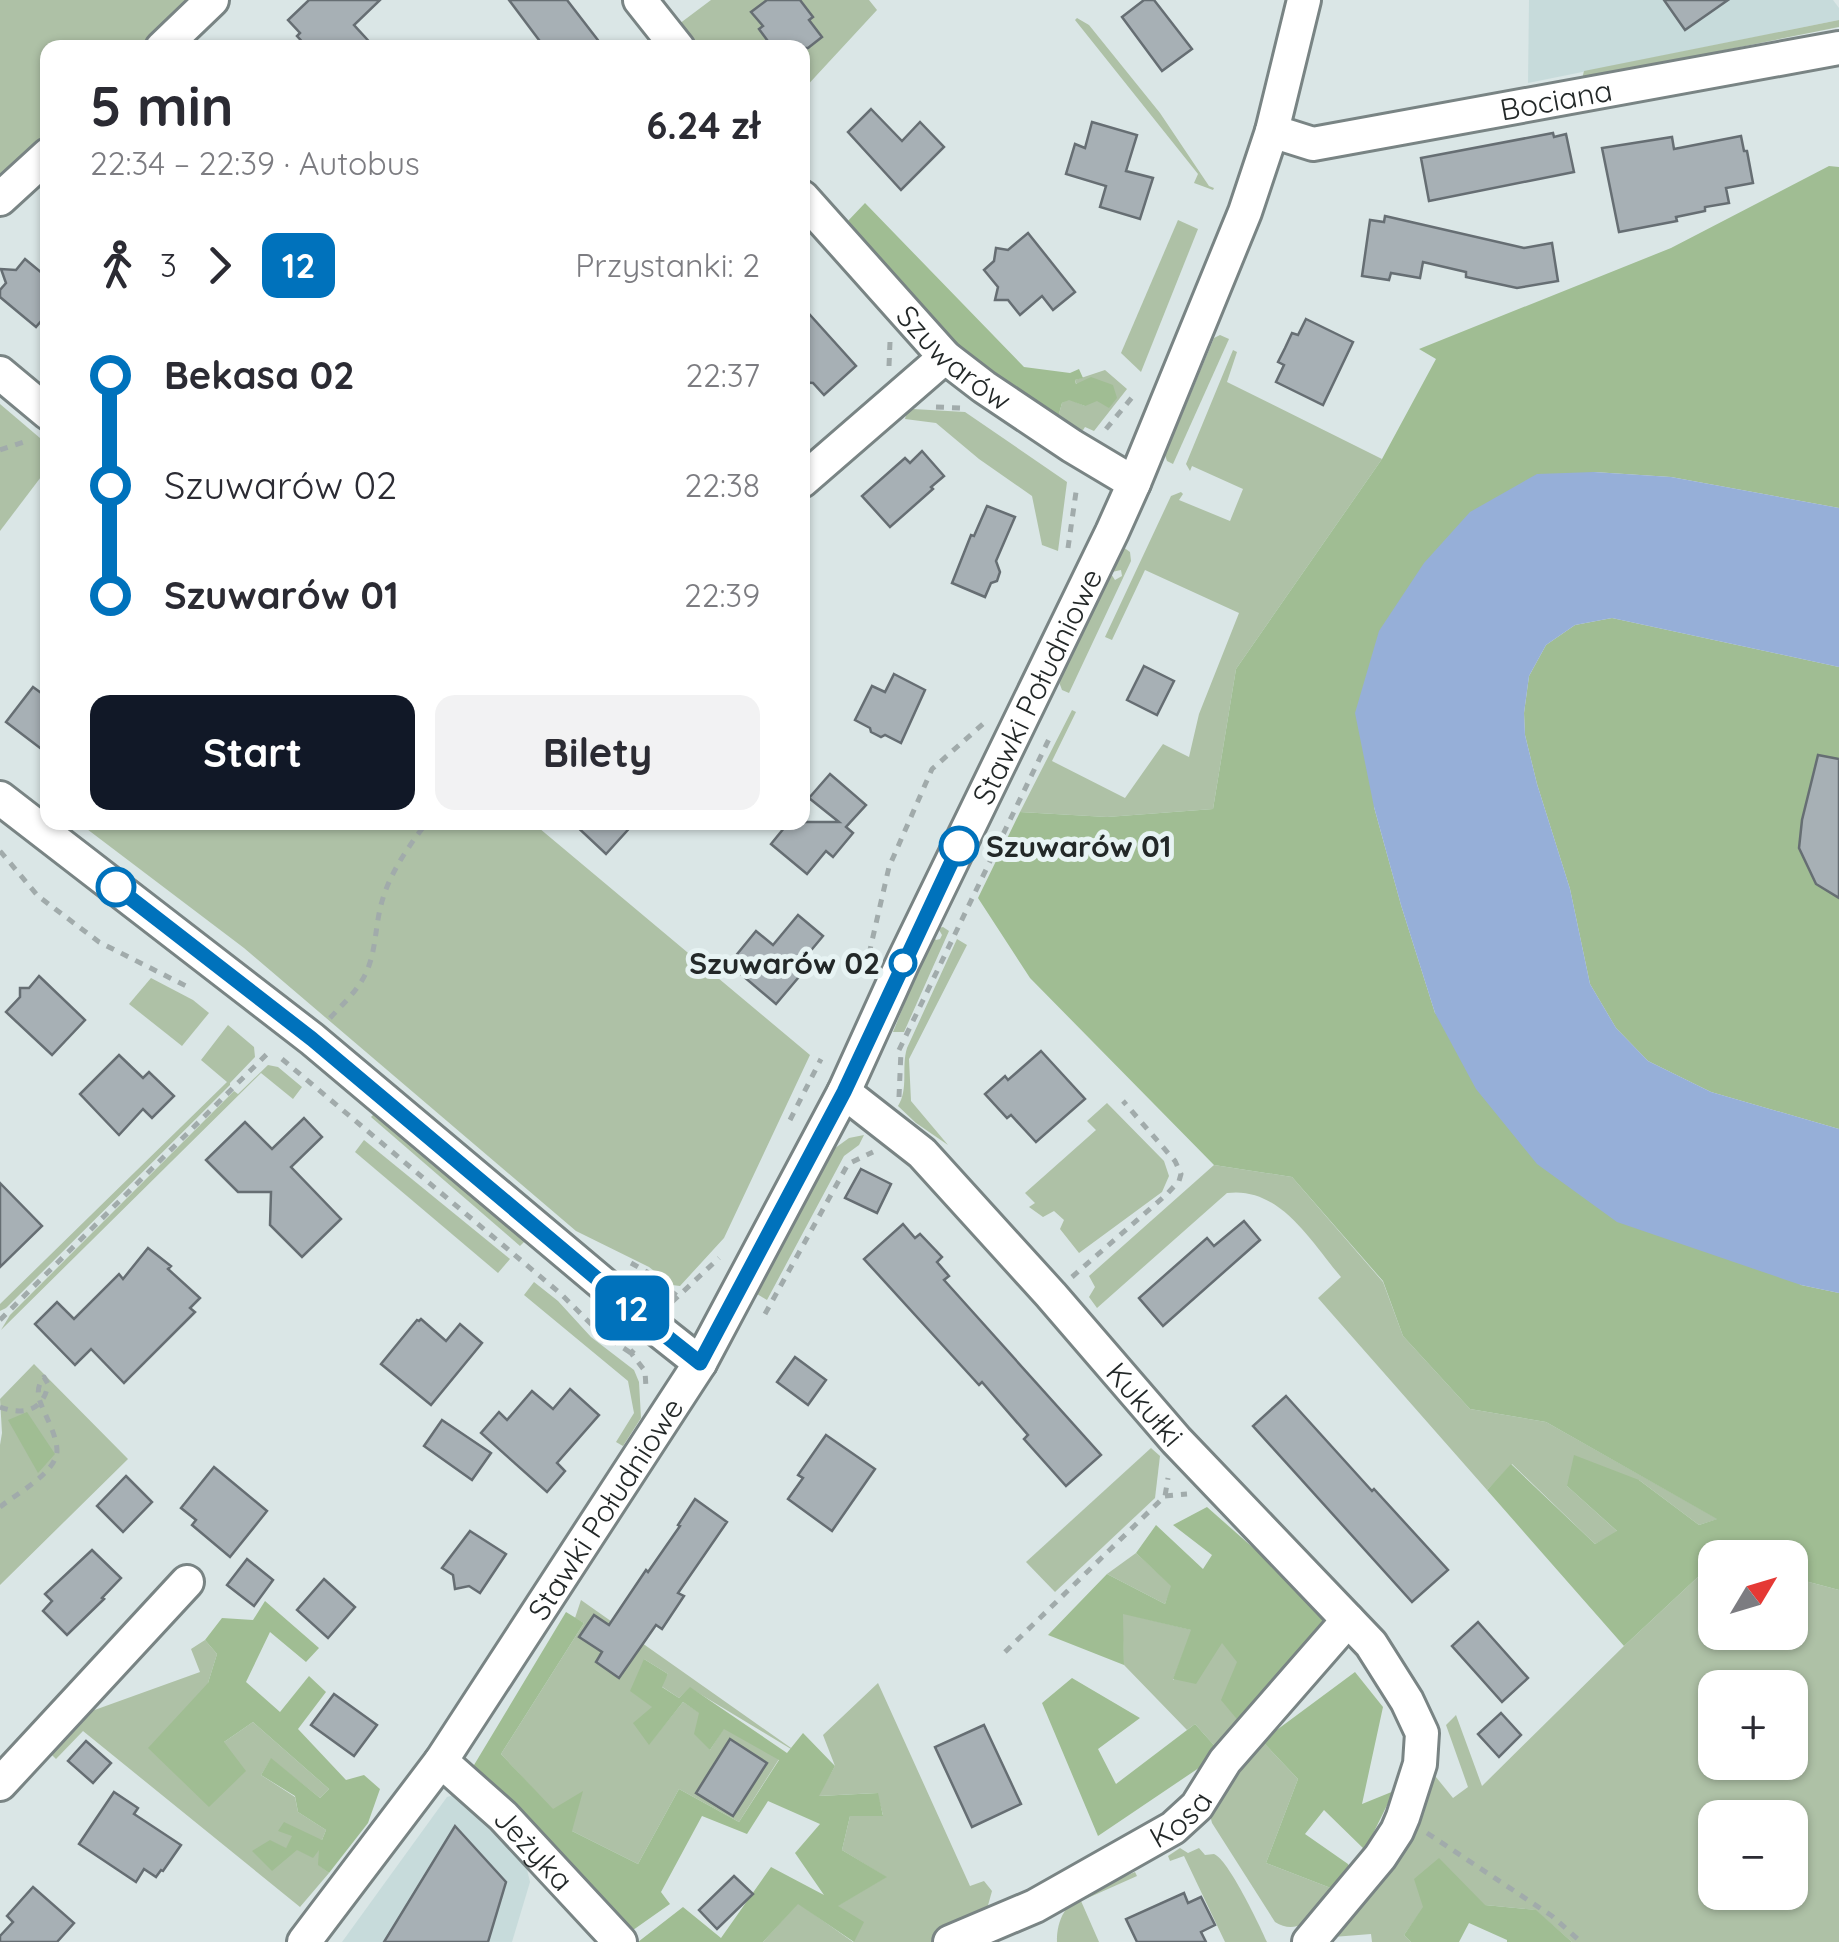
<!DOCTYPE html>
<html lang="pl">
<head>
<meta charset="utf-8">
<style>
	:root { --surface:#fff; --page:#f2f2f3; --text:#2b2b33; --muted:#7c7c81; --accent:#111827 }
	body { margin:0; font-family:Quicksand,sans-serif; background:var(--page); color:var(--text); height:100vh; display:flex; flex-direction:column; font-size:38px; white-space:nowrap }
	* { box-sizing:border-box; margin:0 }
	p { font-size:32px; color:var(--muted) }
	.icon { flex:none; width:55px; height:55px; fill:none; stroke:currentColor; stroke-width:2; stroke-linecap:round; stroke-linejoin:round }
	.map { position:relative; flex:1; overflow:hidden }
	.details { position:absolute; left:40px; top:40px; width:770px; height:790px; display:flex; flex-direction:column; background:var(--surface); border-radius:20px; box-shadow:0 2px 8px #0004 }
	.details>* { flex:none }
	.badge { padding:0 20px; border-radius:15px; font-size:35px; line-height:65px }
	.needle { width:65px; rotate:52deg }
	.controls { position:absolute; left:1698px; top:1540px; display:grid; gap:20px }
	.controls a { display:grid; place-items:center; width:110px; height:110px; border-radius:20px; background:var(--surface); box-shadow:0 2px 8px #0004; font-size:50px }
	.map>.badge { position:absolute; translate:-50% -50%; box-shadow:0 0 0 5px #fff }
	.legs { display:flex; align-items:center; gap:15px; height:110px; padding:0 50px; font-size:32px }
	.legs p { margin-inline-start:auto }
	.overview { display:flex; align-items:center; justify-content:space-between; height:170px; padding:0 50px }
	h1 { font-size:55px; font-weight:700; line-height:75px }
	.action { display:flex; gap:20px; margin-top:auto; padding:20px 50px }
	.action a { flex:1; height:115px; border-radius:20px; background:var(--accent); color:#fff; font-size:40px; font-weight:700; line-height:115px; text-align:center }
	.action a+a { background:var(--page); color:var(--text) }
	ul { padding:0 50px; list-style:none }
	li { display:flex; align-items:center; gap:35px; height:110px; font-size:38px }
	li i { display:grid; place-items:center; width:15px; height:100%; margin:0 12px; background:currentColor }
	li i::after { content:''; width:25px; height:25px; margin:-12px; border:8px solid; border-radius:50%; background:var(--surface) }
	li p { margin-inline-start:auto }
	li:first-child i { background:linear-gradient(#0000 50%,currentColor 0) }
	li:last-child i { background:linear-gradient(currentColor 50%,#0000 0) }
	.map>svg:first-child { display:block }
	.built { fill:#c7dbdb }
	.green { fill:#aec1a6; fill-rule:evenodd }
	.forest { fill:#a0bd93 }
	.water { fill:#96afd8 }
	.building { fill:#a7b0b5; stroke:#666e73; stroke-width:2.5 }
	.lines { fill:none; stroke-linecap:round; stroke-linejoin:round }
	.minor-casing { stroke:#798484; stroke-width:38 }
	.path { stroke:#a1abab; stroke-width:5; stroke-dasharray:8 8; stroke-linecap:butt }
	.minor { stroke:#fff; stroke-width:32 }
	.line-1-casing { stroke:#fff; stroke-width:22 }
	.line-1 { stroke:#0072bc; stroke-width:15 }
	.stop-1-dot { fill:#fff; stroke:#0072bc; stroke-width:5 }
	.labels { text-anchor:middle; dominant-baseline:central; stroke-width:10; stroke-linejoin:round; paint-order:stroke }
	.street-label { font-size:30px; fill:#232828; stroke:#e7f3f3 }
	.stop-label { font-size:30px; font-weight:bold; fill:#232828; stroke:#e7f3f3; text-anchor:start }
</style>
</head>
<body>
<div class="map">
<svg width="1839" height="1942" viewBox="0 0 1839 1942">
	<rect width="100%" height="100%" fill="#dae6e6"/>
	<g class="built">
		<path d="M1529,0H1833L1839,8V20L1528,83Z"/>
		<path d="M460,1793L526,1865L530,1882L512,1942H342L447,1797Z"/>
	</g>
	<g class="green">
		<path d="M0,0H190L140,47L48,48L47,135L0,180Z"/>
		<path d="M711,0H869L877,10L803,90L802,48L697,47L679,24Z"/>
		<path d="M1077,18L1089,25L1160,113L1209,186L1214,188L1213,190L1194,183L1198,174L1075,20Z"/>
		<path d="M1839,20V27L1582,79L1584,71Z"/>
		<path d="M1178,220L1198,229L1141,372L1121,353Z"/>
		<path d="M1220,335L1229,339L1173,464L1167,461L1165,455L1214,338Z"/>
		<path d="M1233,350L1237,352L1227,382L1382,459L1236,669L1213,809L1107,817L1020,812L1072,710L1076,712L1052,761L1125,798L1163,744L1189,757L1199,714L1239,613L1145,570L1112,640L1105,637L1171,496L1181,492L1183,494L1179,500L1230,521L1243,489L1192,466L1190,471L1186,464Z"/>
		<path d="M1105,370L1127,389L1094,431L1085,427L1080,435L1057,421L1062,403L1069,399L1085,406L1075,380Z"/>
		<path d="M0,404L47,444V469L0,531Z"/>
		<path d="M913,409L965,412L1067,482L1058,551L1042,545L1032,496L979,459L936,423L905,419L906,415Z"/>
		<path d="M1123,547L1130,552L1131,561L1069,693L1062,690L1059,682L1111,574L1115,580L1122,576L1121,570L1112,572Z"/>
		<path d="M79,823H533L810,1055L724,1238L680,1286L672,1285L649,1267L576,1231L244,948Z"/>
		<path d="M943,927L949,931L904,1032H893L932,935L936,940L940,939L942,935L938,928Z"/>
		<path d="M957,939L967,945L909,1059L911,1101L948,1145L916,1123L898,1106C909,1089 901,1068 907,1048Z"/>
		<path d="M151,978L193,1000L209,1013L182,1046L129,1004Z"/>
		<path d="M228,1025L254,1047L255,1057L230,1083V1085L6,1308L0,1311V1304L227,1082L201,1060Z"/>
		<path d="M268,1065L278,1067L302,1087L293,1099L261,1073L1,1330L10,1315L234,1091L238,1094Z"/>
		<path d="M1107,1103L1164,1161L1169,1176L1162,1192L1079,1253L1060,1229L1064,1220L1054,1211L1043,1217L1029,1207L1035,1203L1025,1193L1096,1130L1087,1121Z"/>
		<path d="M373,1115H379L524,1237L525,1241L520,1246L371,1117Z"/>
		<path d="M864,1135L859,1145L844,1156L767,1300L757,1294L831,1151L849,1138Z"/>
		<path d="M364,1140L510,1259L498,1273L355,1152Z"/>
		<path d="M1214,1165L1292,1177L1383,1282L1403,1336L1470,1409L1546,1422L1718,1519L1699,1525L1639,1480L1567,1486L1618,1532L1595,1544L1512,1464L1487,1490L1318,1298L1341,1277C1311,1242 1280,1186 1227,1193L1097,1308L1089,1297L1095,1287L1089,1276Z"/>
		<path d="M534,1282L558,1301L591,1337L634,1370L639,1382L641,1418L623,1446L616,1442L634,1413L628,1381L524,1295Z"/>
		<path d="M34,1364L128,1459L0,1585V1445L2,1433L0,1399Z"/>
		<path d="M1151,1448L1160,1456L1155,1498L1055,1592L1026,1562Z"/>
		<path d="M1136,1553L1172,1586L1165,1604L1107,1574Z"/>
		<path d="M1715,1561V1632H1790V1577L1839,1590V1942H1572L1535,1910L1485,1905L1424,1907L1404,1935L1411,1942H1372L1371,1934L1333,1937L1334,1942H1319L1427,1766L1453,1798L1468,1787L1446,1725L1456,1715L1482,1786L1624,1646ZM1715,1688H1790V1762H1715ZM1715,1818H1790V1892H1715Z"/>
		<path d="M581,1600L801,1755L690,1688L679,1698L661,1686L668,1674L644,1659L653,1707L649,1744L683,1702L700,1713L710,1750L724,1728L779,1759L739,1822L679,1789L638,1864L572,1831L501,1754L584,1623L575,1618Z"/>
		<path d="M1122,1613L1192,1630L1173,1680L1222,1642L1238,1662L1241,1724L1221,1753L1195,1724L1187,1730L1124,1665Z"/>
		<path d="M205,1640L217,1654L208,1683L224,1742L253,1722L329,1789L320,1798L271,1759L261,1775L295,1797L298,1812L326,1830L322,1840L293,1836L286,1849L252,1851L320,1848L319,1865L329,1873L300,1907L83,1731L56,1759L49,1752L89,1712L200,1672L191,1649Z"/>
		<path d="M878,1683L970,1886L984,1881L992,1891L987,1909L936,1942H854L837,1906L886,1877L842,1850L850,1816L883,1815L877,1793L818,1796L835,1766L823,1735Z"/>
		<path d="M1262,1741L1298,1779L1266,1863L1341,1892C1321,1909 1301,1939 1275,1922L1212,1823C1202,1788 1239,1763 1262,1741Z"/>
		<path d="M1180,1848L1188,1853L1199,1848L1205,1855C1208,1855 1211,1854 1214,1854C1228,1859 1260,1926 1267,1942H1225L1184,1856L1170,1861L1168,1856Z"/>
		<path d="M1135,1872L1137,1876L1081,1901L1099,1942H1057C1057,1893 1098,1888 1135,1872Z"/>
		<path d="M798,1903L853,1942H763Z"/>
	</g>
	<g class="forest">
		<path d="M1829,166L1839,167V508L1671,477L1594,472L1374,807L1401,905L1435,1013L1801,1285L1839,1293V1590L1790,1577V1558H1715V1561L1624,1646L1487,1490L1511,1464L1595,1544L1617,1531L1567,1486L1574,1455L1639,1480L1699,1525L1717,1519L1546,1422L1470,1409L1403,1336L1383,1281L1292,1177L1214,1165L1030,978L978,898L1020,812L1107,817L1213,809L1236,669L1382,459L1436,359L1419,349L1671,248Z"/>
		<path d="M865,203L1024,367L1070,373L1079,369L1083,378L1075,380L1076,384L1091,377L1113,385L1117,398L1109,408L1097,401L1085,406L1069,400L1062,403L1057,421L965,353L846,223Z"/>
		<path d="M1612,618L1839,667V759L1818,755L1802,820L1799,848L1816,884L1839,898V1129L1711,1092L1648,1061L1616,1028L1590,984L1570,889L1537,784L1525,735L1524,713L1529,676L1546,645L1575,625Z"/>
		<path d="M27,1412L55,1454L38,1473L8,1420Z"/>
		<path d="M1207,1507L1336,1621L1241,1724L1221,1700L1237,1662L1222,1643L1196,1684L1173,1679L1191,1630L1123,1614L1124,1665L1048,1635L1107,1574L1165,1604L1171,1586L1136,1553L1156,1525L1203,1569L1212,1555L1173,1525Z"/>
		<path d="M265,1601L319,1648L306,1662L270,1632L246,1682L280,1712L309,1676L326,1692L298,1729L346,1780L364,1775L380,1789L368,1823L329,1873L318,1865L319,1850L313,1858L297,1850L272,1871L252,1851L270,1840L286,1848L292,1836L278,1831L284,1822L322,1840L326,1830L298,1812L295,1796L261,1775L271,1758L320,1798L329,1789L253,1722L224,1742L246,1771L209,1807L148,1748L208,1683L217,1654L205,1640L222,1618L253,1620Z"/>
		<path d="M566,1612L584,1623L501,1754L553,1809L583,1791L572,1831L638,1864L679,1789L739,1822L779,1760L724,1729L710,1750L694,1734L699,1713L683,1702L649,1745L633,1723L652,1707L630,1691L644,1659L668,1674L662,1687L679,1698L690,1687L787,1753L803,1733L835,1766L819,1796L878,1793L883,1816H850L842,1850L887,1877L838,1906L864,1922L854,1942L798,1904L763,1942H638L683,1907L721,1938L771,1867L824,1895L795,1853L820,1824L768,1801L747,1834L702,1816L661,1892L670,1904L626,1935L471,1770Z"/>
		<path d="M1355,1672L1383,1707L1362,1804L1394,1791L1365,1850L1324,1810L1305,1834L1348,1864L1353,1875L1341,1892L1266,1863L1298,1779L1262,1741Z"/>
		<path d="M1072,1678L1140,1718L1098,1749L1116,1784L1195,1724L1221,1753L1098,1836L1042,1703Z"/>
		<path d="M1439,1858L1485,1905L1536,1910L1572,1942H1507V1940L1469,1923L1459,1942H1411L1404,1935L1423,1907L1414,1879Z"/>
	</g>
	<path class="water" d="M1594,472L1671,477L1839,508V667L1612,618L1575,625L1546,645L1529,676L1524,713L1525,735L1537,784L1570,889L1590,984L1616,1028L1648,1061L1711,1092L1839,1129V1293L1801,1285L1617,1222L1537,1164L1476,1089L1435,1013L1401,905L1374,807L1355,713L1379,631L1424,563L1470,512L1537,474Z"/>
	<g class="building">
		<path d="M309,0H380L354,25L375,48H308L297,36L300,33L288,20Z"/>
		<path d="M509,0H567L604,48H545Z"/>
		<path d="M767,0H800L813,17L809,20L822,37L808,48H773L759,29L763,26L751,12Z"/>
		<path d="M1144,0H1154L1192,49L1162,71L1122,17Z"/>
		<path d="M1664,0H1728L1685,30Z"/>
		<path d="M871,109L902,141L920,122L944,147L901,190L848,132Z"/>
		<path d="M1092,122L1137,135L1126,171L1153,178L1140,219L1100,207L1106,186L1066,174L1075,144L1085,148Z"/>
		<path d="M1553,133L1554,137L1566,134L1574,172L1429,201L1421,158Z"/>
		<path d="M1741,136L1744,151H1747L1753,183L1726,188L1729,203L1705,207V211L1676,217L1677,221L1619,232L1602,148L1672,137L1674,149Z"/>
		<path d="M1385,216L1524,248L1552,243L1558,281L1517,288L1466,277V272L1423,262L1420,278L1391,273L1389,280L1362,276L1370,220L1384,222Z"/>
		<path d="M1028,233L1075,292L1053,310L1042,296L1020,315L1008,300H995L998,287L984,270L994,261L996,248L1008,250Z"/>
		<path d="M25,259L48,278V313L36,327L0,297V290L6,283L1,269L16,270Z"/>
		<path d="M802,306L856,366L824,395L813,383L802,382Z"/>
		<path d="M1306,319L1353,342L1323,405L1276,382L1284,365L1278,362L1285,348L1292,333L1298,335Z"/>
		<path d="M922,451L944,476L931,487L933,489L890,527L862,496L905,458L910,463Z"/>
		<path d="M987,506L1015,517L996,561L1000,572L997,581L991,583L985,597L952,583L971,535L974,536Z"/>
		<path d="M1144,666L1174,681L1157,715L1127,700Z"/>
		<path d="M894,674L925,690L901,743L885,735L881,737L871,732L870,728L855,720L872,686L885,692Z"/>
		<path d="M33,687L48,698V754L6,722Z"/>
		<path d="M1818,755L1839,759V898L1816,884L1799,848L1802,820Z"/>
		<path d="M830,774L866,805L846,827L853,833L833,857L826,851L807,874L771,844L789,822H839L809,798Z"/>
		<path d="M572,822H635L606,854Z"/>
		<path d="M798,915L823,936L798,966L804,971L776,1004L729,964L756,931L773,945Z"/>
		<path d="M39,976L85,1020L52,1055L6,1012L20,997V988H29Z"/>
		<path d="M1041,1051L1085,1099L1036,1142L1011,1115L1007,1118L985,1094L1005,1076L1008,1080Z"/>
		<path d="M119,1055L143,1078L149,1072L174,1096L152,1118L143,1109L119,1135L80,1094Z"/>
		<path d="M304,1118L322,1137L291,1167L341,1219L302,1257L270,1225L271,1192H238L206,1160L245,1122L272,1149Z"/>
		<path d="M861,1169L891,1184L877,1213L845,1198Z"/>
		<path d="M0,1183L42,1226L0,1267Z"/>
		<path d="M1244,1221L1260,1240L1163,1326L1139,1298L1207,1238L1214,1246Z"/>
		<path d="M903,1224L915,1238L920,1234L942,1257L937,1262L949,1276L944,1280L1101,1455L1066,1486L1024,1439L1028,1435L982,1382L979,1385L864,1259Z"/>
		<path d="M148,1248L171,1266L168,1269L200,1298L190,1308L195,1312L124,1383L91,1349L75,1365L35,1324L57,1302L74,1319L119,1274L123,1279Z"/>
		<path d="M421,1319L446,1341L460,1324L482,1343L431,1405L381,1364L417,1320L419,1321Z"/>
		<path d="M795,1357L826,1380L808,1405L777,1382Z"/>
		<path d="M570,1389L599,1415L557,1463L565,1471L547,1492L481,1433L499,1412L507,1420L532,1391L553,1409Z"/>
		<path d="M1286,1396L1372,1491L1374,1489L1448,1570L1412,1602L1253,1426Z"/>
		<path d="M442,1420L491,1453L472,1480L424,1446Z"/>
		<path d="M826,1435L875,1469L832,1531L788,1499L803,1478L798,1475Z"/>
		<path d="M214,1467L267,1511L230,1557L192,1525L196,1520L181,1508Z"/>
		<path d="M126,1476L152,1502L123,1532L97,1506Z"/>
		<path d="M695,1499L727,1522L678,1593L684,1596L662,1629L656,1625L619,1678L596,1662L602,1652L579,1637L594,1615L609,1625L646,1570L648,1572L680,1526L678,1525Z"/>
		<path d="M470,1531L506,1554L480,1593L469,1586L455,1589L453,1575L442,1568Z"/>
		<path d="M92,1550L121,1578L102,1598L104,1599L67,1635L43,1611L52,1601L45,1594Z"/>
		<path d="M247,1559L273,1580L254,1606L227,1585Z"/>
		<path d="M324,1579L355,1607L328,1638L297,1610Z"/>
		<path d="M1478,1622L1528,1678L1502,1702L1452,1646Z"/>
		<path d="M334,1694L377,1725L354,1756L311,1725Z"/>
		<path d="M1501,1713L1521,1735L1499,1757L1478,1734Z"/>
		<path d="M984,1725L1021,1804L972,1827L935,1747Z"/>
		<path d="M730,1739L767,1763L733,1816L696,1793Z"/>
		<path d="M86,1741L111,1763L93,1783L68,1761Z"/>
		<path d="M114,1792L138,1808L134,1814L181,1845L163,1871L161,1870L156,1877L144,1869L136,1882L79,1844Z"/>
		<path d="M455,1826L506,1882L488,1942H384Z"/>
		<path d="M734,1876L753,1894L717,1929L699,1910Z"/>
		<path d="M33,1887L74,1923L57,1942H0V1936L13,1922L7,1916Z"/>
		<path d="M1184,1893L1188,1903L1201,1897L1215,1925L1201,1932L1206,1942H1137L1126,1919Z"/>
	</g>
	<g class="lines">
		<defs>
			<g id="minor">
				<path d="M640,0L678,48"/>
				<path d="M162,48L212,0"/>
				<path id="s1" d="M1272,131L1313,144L1839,48"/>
				<path id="s2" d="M802,197L945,357L984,387L1072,446L1134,483"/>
				<path d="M0,199L48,155"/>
				<path d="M0,373L48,413"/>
				<path d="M802,481L945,357"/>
				<path d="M0,798L312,1039L652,1325L700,1363"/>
				<path id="s3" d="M844,1092L922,1153L1051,1295L1176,1440L1371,1644L1407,1701L1422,1733L1420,1764L1403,1817L1397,1831L1380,1857L1309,1942"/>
				<path id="s4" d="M441,1761L503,1816L620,1942"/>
				<path d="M0,1784L187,1582"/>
				<path id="s5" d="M304,1942L441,1761L700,1363L844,1092L903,962L1112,532L1134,483L1245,212L1272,131L1304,0"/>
				<path id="s6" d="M950,1942L1035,1906L1173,1828L1197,1806L1225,1761L1348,1620"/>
			</g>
		</defs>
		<use href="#minor" class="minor-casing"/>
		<g class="path">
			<path d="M889,366L890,342"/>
			<path d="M936,407L960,408"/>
			<path d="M1106,429L1134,395"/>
			<path d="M0,450L30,440"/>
			<path d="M1068,548L1077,485"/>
			<path d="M0,851L38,896L99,942L190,988"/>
			<path d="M869,954L889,867L932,769L983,724"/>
			<path d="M330,1018C343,1004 357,991 365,975C376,953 375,928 381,905C389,874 408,847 427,822"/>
			<path d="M899,1050L1050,737"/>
			<path d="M282,1059L561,1294L599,1332L631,1353"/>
			<path d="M899,1097L901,1051"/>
			<path d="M790,1120L821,1059"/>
			<path d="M631,1263L647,1272L677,1296"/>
			<path d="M1072,1277L1167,1194L1179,1181L1181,1174L1175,1161L1123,1101"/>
			<path d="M672,1302L719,1258"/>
			<path d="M765,1314L848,1164L873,1152"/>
			<path d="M0,1320L271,1050"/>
			<path d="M634,1350L631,1353L645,1371L646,1388"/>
			<path d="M0,1407C24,1416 44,1410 48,1384L44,1377C37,1386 37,1394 41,1404C46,1417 57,1436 57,1451C56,1473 16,1494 0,1507"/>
			<path d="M1165,1496L1187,1494"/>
			<path d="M1005,1652L1165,1496L1168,1478"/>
			<path d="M1427,1833L1552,1916L1581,1942"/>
		</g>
		<use href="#minor" class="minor"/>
	</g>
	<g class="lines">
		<defs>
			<path id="line-1" d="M116,887L312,1039L652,1325L700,1363L844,1092L959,846"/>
		</defs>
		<use href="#line-1" class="line-1-casing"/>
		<use href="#line-1" class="line-1"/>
	</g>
	<g class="stop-1-dot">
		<circle cx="959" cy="846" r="18"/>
		<circle cx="116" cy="887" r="18"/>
		<circle cx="903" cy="963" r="12"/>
	</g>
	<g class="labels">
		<g class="street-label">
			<text stroke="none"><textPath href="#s1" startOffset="290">Bociana</textPath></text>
			<text stroke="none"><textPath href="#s2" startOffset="222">Szuwarów</textPath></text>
			<text stroke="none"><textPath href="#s5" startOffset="1458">Stawki Południowe</textPath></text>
			<text stroke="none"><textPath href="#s3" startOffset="435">Kukułki</textPath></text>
			<text stroke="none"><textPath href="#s5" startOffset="528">Stawki Południowe</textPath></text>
			<text stroke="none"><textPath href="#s6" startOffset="262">Kosa</textPath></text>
			<text stroke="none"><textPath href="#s4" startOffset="128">Jeżyka</textPath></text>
		</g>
		<g class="stop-label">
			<text x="986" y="846">Szuwarów 01</text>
			<text x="880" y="963" text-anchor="end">Szuwarów 02</text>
		</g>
	</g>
</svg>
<div class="controls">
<a><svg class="needle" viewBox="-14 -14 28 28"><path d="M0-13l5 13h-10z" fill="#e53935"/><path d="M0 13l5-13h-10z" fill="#7c7c81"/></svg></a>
<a>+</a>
<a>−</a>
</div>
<b class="badge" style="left:632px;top:1308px;background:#0072bc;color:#fff">12</b>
<section class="details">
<div class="overview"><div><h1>5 min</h1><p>22:34 – 22:39 · Autobus</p></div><b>6.24 zł</b></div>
<div class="legs"><svg class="icon" aria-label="walk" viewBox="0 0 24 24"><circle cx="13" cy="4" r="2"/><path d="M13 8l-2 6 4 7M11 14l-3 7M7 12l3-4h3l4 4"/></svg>3<svg class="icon" aria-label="forward" viewBox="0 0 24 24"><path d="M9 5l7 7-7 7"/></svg><b class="badge" style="background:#0072bc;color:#fff">12</b><p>Przystanki: 2</p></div>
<ul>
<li><i style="color:#0072bc"></i><b>Bekasa 02</b><p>22:37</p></li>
<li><i style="color:#0072bc"></i><span>Szuwarów 02</span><p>22:38</p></li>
<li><i style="color:#0072bc"></i><b>Szuwarów 01</b><p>22:39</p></li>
</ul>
<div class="action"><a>Start</a><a>Bilety</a></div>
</section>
</div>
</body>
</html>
